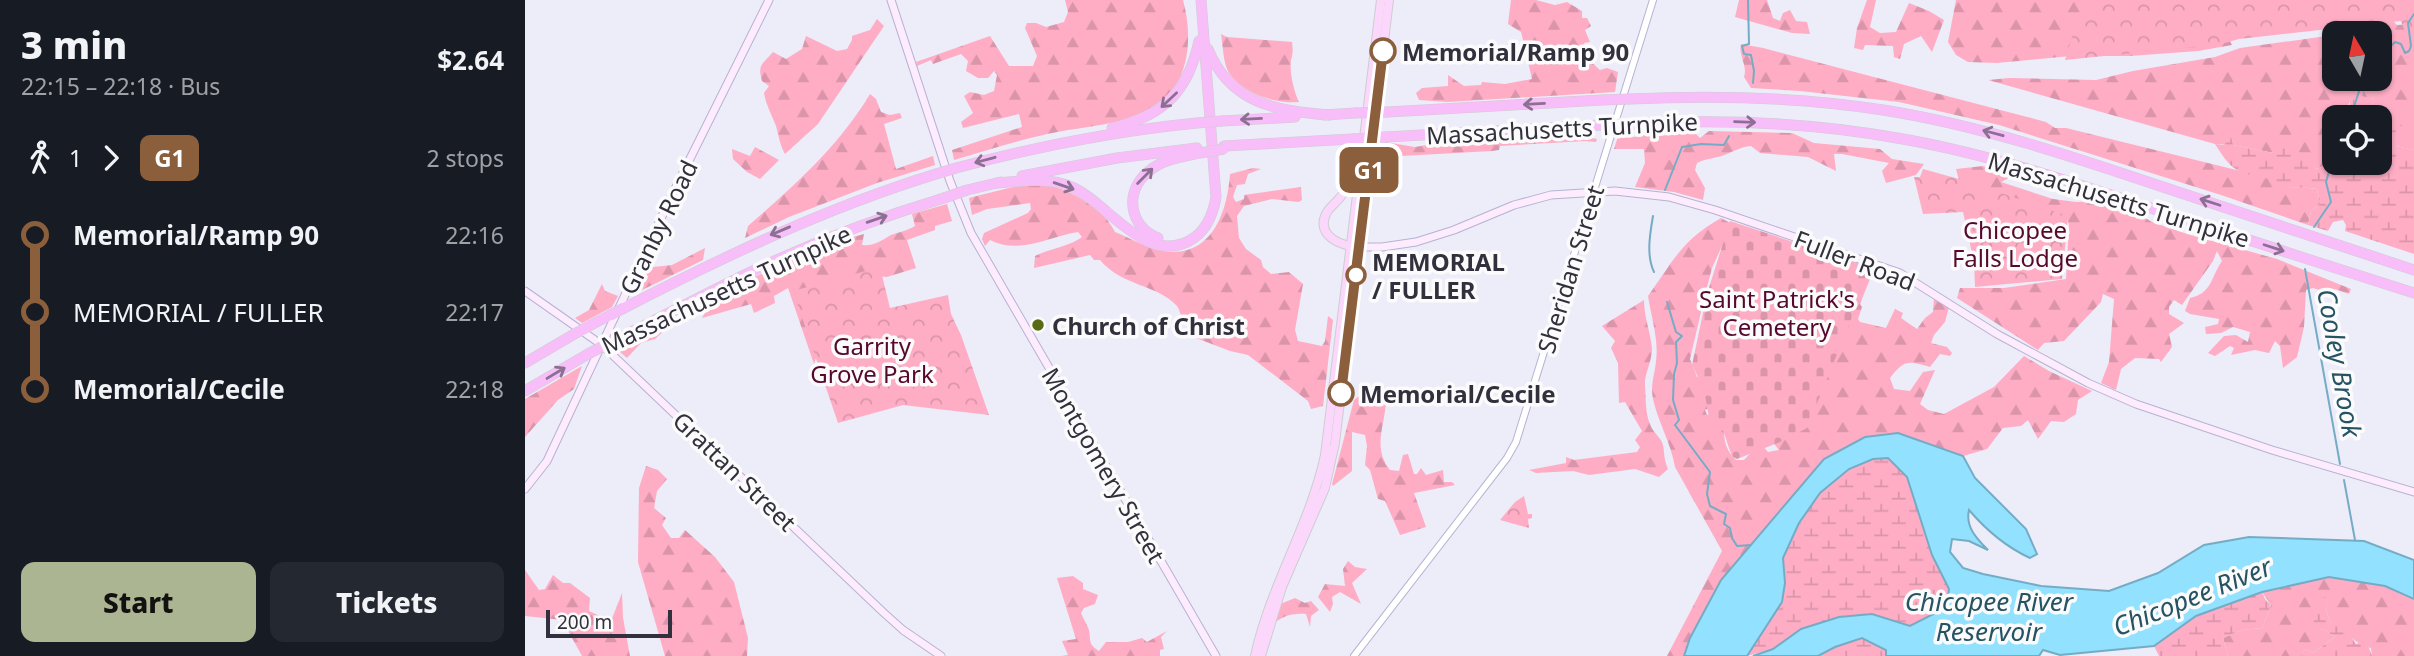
<!DOCTYPE html>
<html lang="en">
<head>
<meta charset="utf-8">
<style>
	:root { --surface:#171b24; --page:#242831; --text:#f1f3f6; --muted:#9ea1a6; --accent:#acb591 }
	body { margin:0; font-family:"Noto Sans",sans-serif; background:var(--page); color:var(--text); height:100vh; display:flex; flex-direction:column; font-size:26px; white-space:nowrap }
	* { box-sizing:border-box; margin:0 }
	p { font-size:23px; color:var(--muted) }
	.icon { flex:none; width:38px; height:38px; fill:none; stroke:currentColor; stroke-width:2; stroke-linecap:round; stroke-linejoin:round }
	.map { position:relative; flex:1; overflow:hidden }
	.drawer { display:flex; flex-direction:column; background:var(--surface); width:525px }
	.drawer>* { flex:none }
	.badge { padding:0 14px; border-radius:10px; font-size:24px; line-height:46px }
	.needle { width:46px; rotate:351deg }
	.controls { position:absolute; left:1797px; top:21px; display:grid; gap:14px }
	.controls a { display:grid; place-items:center; width:70px; height:70px; border-radius:14px; background:var(--surface); box-shadow:0 2px 5px #0004; font-size:35px }
	.scale { position:absolute; left:21px; bottom:18px; width:126px; box-sizing:border-box; padding-left:7px; border:4px solid #32303d; border-top:0; font-size:19px; line-height:24px; white-space:nowrap; color:#32303d; -webkit-text-stroke:5px #fbfbfb; paint-order:stroke }
	.map>.badge { position:absolute; translate:-50% -50%; box-shadow:0 0 0 4px #fff }
	.legs { display:flex; align-items:center; gap:10px; height:77px; padding:0 21px; font-size:23px }
	.legs p { margin-inline-start:auto }
	.overview { display:flex; align-items:center; justify-content:space-between; height:119px; padding:0 21px }
	h1 { font-size:38px; font-weight:800; line-height:52px }
	.primary-button { display:flex; gap:14px; margin-top:auto; padding:14px 21px }
	.primary-button a { flex:1; height:80px; border-radius:14px; background:var(--accent); color:#111; font-size:28px; font-weight:800; line-height:80px; text-align:center }
	.primary-button a+a { background:var(--page); color:var(--text) }
	ul { padding:0 21px; list-style:none }
	li { display:flex; align-items:center; gap:24px; height:77px; font-size:26px }
	li i { display:grid; place-items:center; width:10px; height:100%; margin:0 9px; background:currentColor }
	li i::after { content:''; width:18px; height:18px; margin:-9px; border:5px solid; border-radius:50%; background:var(--surface) }
	li p { margin-inline-start:auto }
	li:first-child i { background:linear-gradient(#0000 50%,currentColor 0) }
	li:last-child i { background:linear-gradient(currentColor 50%,#0000 0) }
	main { display:flex; flex:1; min-height:0 }
	.map>svg:first-child { display:block }
	.forest { fill:url(#forest-firs) }
	.wetland { fill:url(#wetland-marsh) }
	.cemetery { fill:url(#cemetery-stones) }
	.park { fill:url(#park-crowns) }
	.water { fill:#92e1ff; stroke:#75acc5; stroke-width:2 }
	.lines { fill:none; stroke-linecap:round; stroke-linejoin:round }
	.stream { stroke:#75acc5; stroke-width:2 }
	.tertiary-casing { stroke:#b7b2d3; stroke-width:8 }
	.secondary-casing { stroke:#b7b2d3; stroke-width:9 }
	.primary-casing { stroke:#cecdd0; stroke-width:10 }
	.motorway-casing { stroke:#cecdd0; stroke-width:11 }
	.tertiary { stroke:#fff; stroke-width:6 }
	.secondary { stroke:#fdecfd; stroke-width:7 }
	.primary { stroke:#fbd8fb; stroke-width:8 }
	.motorway { stroke:#f8bef9; stroke-width:10 }
	.motorway-bridge-casing { stroke:#cecdd0; stroke-width:11; stroke-linecap:butt }
	.motorway-bridge { stroke:#f8bef9; stroke-width:10 }
	.oneway { stroke:#8b7092 }
	.line-1-casing { stroke:#fff; stroke-width:16 }
	.line-1 { stroke:#8b5e3c; stroke-width:10 }
	.stop-1-dot { fill:#fff; stroke:#8b5e3c; stroke-width:3.5 }
	.poi-dot { fill:#586a16; stroke:#fbfbfb; stroke-width:2.5 }
	.labels { text-anchor:middle; dominant-baseline:central; stroke-width:7; stroke-linejoin:round; paint-order:stroke }
	.stop-label { font-size:24px; font-weight:bold; fill:#32303d; stroke:#fbfbfb; text-anchor:start }
	.street-label { font-size:24px; fill:#32303d; stroke:#fbfbfb }
	.park-label { font-size:24px; fill:#57092d; stroke:#fbfbfb }
	.poi-label { font-size:24px; font-weight:bold; fill:#32303d; stroke:#fbfbfb; text-anchor:start }
	.water-label { font-size:26px; font-style:italic; fill:#265363; stroke:#fbfbfb }
</style>
</head>
<body>
<main>
<section class="drawer">
<div class="overview"><div><h1>3 min</h1><p>22:15 – 22:18 · Bus</p></div><b>$2.64</b></div>
<div class="legs"><svg class="icon" aria-label="walk" viewBox="0 0 24 24"><circle cx="13" cy="4" r="2"/><path d="M13 8l-2 6 4 7M11 14l-3 7M7 12l3-4h3l4 4"/></svg>1<svg class="icon" aria-label="forward" viewBox="0 0 24 24"><path d="M9 5l7 7-7 7"/></svg><b class="badge" style="background:#8b5e3c;color:#fff">G1</b><p>2 stops</p></div>
<ul>
<li><i style="color:#8b5e3c"></i><b>Memorial/Ramp 90</b><p>22:16</p></li>
<li><i style="color:#8b5e3c"></i><span>MEMORIAL / FULLER</span><p>22:17</p></li>
<li><i style="color:#8b5e3c"></i><b>Memorial/Cecile</b><p>22:18</p></li>
</ul>
<div class="primary-button"><a>Start</a><a>Tickets</a></div>
</section>
<div class="map">
<svg width="1889" height="656" viewBox="0 0 1889 656">
	<defs>
		<pattern id="forest-firs" width="22" height="20" patternUnits="userSpaceOnUse" patternTransform="scale(1.75)"><rect width="22" height="20" fill="#feadc5"/><path d="M5 1l3.5 6h-7zM16 11l3.5 6h-7z" fill="#da95aa"/></pattern>
		<pattern id="wetland-marsh" width="20" height="14" patternUnits="userSpaceOnUse" patternTransform="scale(1.75)"><rect width="20" height="14" fill="#feadc5"/><path d="M1 5h8M5 5V1M11 12h8M15 12V8" fill="none" stroke="#da95aa"/></pattern>
		<pattern id="cemetery-stones" width="16" height="16" patternUnits="userSpaceOnUse" patternTransform="scale(1.75)"><rect width="16" height="16" fill="#feadc5"/><path d="M2 7V4a2 2 0 0 1 4 0v3zM10 15v-3a2 2 0 0 1 4 0v3z" fill="#da95aa"/></pattern>
		<pattern id="park-crowns" width="20" height="18" patternUnits="userSpaceOnUse" patternTransform="scale(1.75)"><rect width="20" height="18" fill="#feadc5"/><path d="M2 6a3 3 0 1 1 6 0M12 15a3 3 0 1 1 6 0" fill="none" stroke="#da95aa"/></pattern>
	</defs>
	<rect width="100%" height="100%" fill="#edecf9"/>
	<g class="forest">
		<path d="M540,0H658C671,47 661,103 607,118C579,126 550,128 522,134C491,141 460,151 429,160L427,150L497,127L494,114L438,128L436,122L448,113L439,96L445,92L459,95L469,91L472,75L469,71L463,78H453L441,71L443,61L436,54L408,64L406,60L392,66L391,62L465,36L484,66H508L512,56L500,28L502,23H511L521,27L539,22L543,12Z"/>
		<path d="M986,0H1011L1030,5L1042,2L1057,11V18H1062L1066,26L1060,30L1065,42L1059,43L1062,58L1075,70L1082,68L1093,72L1090,92L922,102L894,100L891,93L897,88L923,86V75L939,86L956,85L957,82L980,84L1007,79L996,32L983,24Z"/>
		<path d="M1214,0H1242L1248,18L1255,21L1258,13L1265,10L1271,21L1282,22L1285,34L1267,33L1210,17Z"/>
		<path d="M1342,0H1351L1345,27L1355,33L1371,32L1384,3L1404,11L1419,20L1407,52L1396,36L1379,44L1375,59L1369,57L1368,46L1340,45L1338,50L1329,48L1332,28Z"/>
		<path d="M1431,0H1864L1698,27L1707,45L1673,51L1605,56H1545L1472,63L1443,62L1431,55L1423,42Z"/>
		<path d="M1864,17L1872,25L1889,24V150L1871,146L1872,138L1883,126H1855V117H1837L1847,106L1849,99L1837,97L1838,87L1848,79H1855V33H1841L1845,27Z"/>
		<path d="M352,19L359,26L293,124L260,154C255,145 254,137 251,126C247,115 241,105 239,93L244,86L237,81C232,64 238,64 248,52L261,59L277,49L281,36L312,51L322,49L327,40V36L345,30Z"/>
		<path d="M696,34L702,37L767,42C768,50 768,53 766,60C764,71 769,92 774,102C751,104 718,94 704,73C698,63 698,46 696,34Z"/>
		<path d="M1809,35L1810,79H1833L1820,114L1804,113L1807,143L1801,165L1791,169L1780,159L1708,145L1690,144L1463,80L1484,78L1571,80L1608,71L1690,57L1715,48Z"/>
		<path d="M1216,44L1238,48L1521,122L1530,128H1541L1756,181L1765,188L1776,187L1792,189L1795,204L1786,211L1783,225L1696,195L1474,125L1374,102L1275,91L1226,88L1219,77C1223,66 1213,55 1216,44Z"/>
		<path d="M345,94L351,99L356,112L365,115L375,113L377,118L359,124L371,169L408,156L410,165L352,183L264,217L220,238L223,226C269,186 314,146 345,94Z"/>
		<path d="M1184,131L1267,133L1289,143L1355,149L1367,159L1399,164L1391,175L1361,183L1357,171L1364,163L1317,154H1309L1311,171L1283,157L1235,153L1226,146C1216,147 1211,150 1202,154C1193,158 1182,158 1172,163L1170,170L1180,188L1178,200L1149,192L1110,187L1120,163L1119,149H1089L1094,133L1110,137L1123,133L1135,136L1169,132L1175,138Z"/>
		<path d="M1022,134C1038,139 1055,135 1072,139L1071,142L1061,141L975,146L974,150L967,151L858,157L860,142L890,147L919,142Z"/>
		<path d="M230,147L254,160L235,179L222,172L208,159L207,149L225,156Z"/>
		<path d="M1458,166L1479,173L1484,178L1476,182L1528,199L1551,202L1572,201L1612,213L1627,222L1662,234L1752,259L1826,289L1824,294L1810,289L1807,294L1788,288L1781,290L1779,327L1772,357L1758,368L1755,346L1750,341L1744,353L1730,350L1706,355L1709,348L1705,346L1690,356L1683,353L1699,336L1711,335L1723,342L1725,332L1708,327L1696,333L1681,334L1680,327L1693,324L1694,319L1665,314L1660,311L1665,298C1687,293 1685,279 1697,261L1692,251L1688,261L1657,305L1649,300L1644,307V314L1659,323L1644,334L1647,347L1636,362L1634,359L1610,358L1596,369L1591,390L1576,383L1584,362L1589,299L1578,294L1576,302L1539,341L1519,343L1513,350L1432,298L1435,288H1479L1541,279L1544,225L1542,218L1434,180L1431,169Z"/>
		<path d="M728,168L736,169L723,174L720,184L712,185L708,197L711,202L719,199V195L776,187L777,200L774,202L747,199L719,206L712,216L714,238L721,249L736,260L738,267L746,274L764,272L778,284L770,330L773,341L797,346L800,341L803,316L808,320L798,406L786,409L783,401L723,355L705,351L671,338L663,322L657,321C656,316 655,310 652,306C632,284 598,287 575,260H569L565,255L509,268L510,256C524,249 546,246 557,237L553,232C523,237 494,255 465,240L460,246L457,239L459,233L503,213L506,209L505,203L462,209L447,215L444,198C492,187 520,172 564,204C576,212 584,220 590,232C603,237 616,245 630,249C683,264 702,217 705,174Z"/>
		<path d="M422,204L427,221L410,226V230L382,240L391,268L362,277L352,276L294,349L289,364L263,288L249,296L250,303L229,313L226,304L177,318L189,296L259,263L309,242L339,234L337,245C351,246 355,241 366,235C374,232 382,231 390,226L387,214Z"/>
		<path d="M1196,218L1207,224L1187,268L1180,295L1165,359L1172,377L1186,378L1192,404L1180,410L1182,415L1198,413C1201,434 1195,444 1211,460H1219L1235,443L1243,452L1254,450L1244,437L1343,268L1349,269L1335,304L1337,307L1333,319L1335,322L1361,328L1370,309L1378,313L1376,318L1392,329L1400,318L1408,312L1409,297L1424,307L1420,322L1409,335L1406,343L1422,347L1427,353L1425,356L1415,354L1405,367C1383,361 1380,359 1365,378L1369,389L1385,391L1398,372L1410,370L1395,404L1403,410L1419,414L1469,387L1499,356L1524,371L1567,391L1553,400L1551,414L1539,422L1526,421L1513,439L1503,420L1496,426L1478,428L1462,449L1438,456L1373,433L1196,580L1165,638L1159,656H1142L1197,551L1150,467C1146,443 1133,422 1128,399C1125,385 1130,374 1131,361C1134,340 1126,316 1123,296C1149,260 1156,241 1196,218Z"/>
		<path d="M180,248L178,260L107,295L119,268L147,265Z"/>
		<path d="M77,284L80,291L93,296L87,307L57,323L50,318L64,310Z"/>
		<path d="M1119,300C1119,318 1126,333 1127,349C1127,362 1119,374 1120,386C1121,398 1120,413 1125,424C1127,431 1134,436 1137,442C1140,451 1138,458 1143,469L1134,477L1110,469L1064,475L1048,471L1011,473L1004,470L1041,463V457L1049,460L1112,452L1115,447L1110,440L1117,431L1100,402L1094,403L1093,363L1086,348L1090,341L1077,326Z"/>
		<path d="M132,325L140,330L130,339L116,343L102,358L89,347Z"/>
		<path d="M57,366L49,389L33,400L0,437V399Z"/>
		<path d="M839,392L849,398L858,397L861,400C860,427 847,447 865,470L874,471L878,455L883,454L889,474H892L896,468L901,475L918,470L919,482H927L930,485L889,493L901,527L875,535L860,501L853,499L845,470L840,465L842,446L840,435L827,432V471L808,486L807,484L829,400Z"/>
		<path d="M121,466L133,470L142,479L132,491L129,508L141,518L137,525L146,538H154L160,530L190,557L209,582L223,638L222,656H140L113,562L114,488Z"/>
		<path d="M823,561L830,567L842,569L827,583L836,604L815,592L807,597L808,604L805,612L793,597L800,584L820,586L818,569Z"/>
		<path d="M0,570L14,590L20,589L28,575L38,583H45L65,598L64,611L86,621L97,593L98,618L105,656H57L37,620L0,616Z"/>
		<path d="M548,576L558,583V589L573,595L570,604L559,608L556,613C558,618 562,624 564,630C566,641 563,644 574,651L581,642H603L617,638L622,642L642,631L636,637L639,649L635,650V656H536L543,655L537,641L551,639L532,578Z"/>
		<path d="M1804,577L1860,586L1889,599V656H1847L1846,648C1824,642 1824,630 1805,622L1801,610L1803,597L1786,631L1798,629L1810,637L1788,653L1780,649L1776,656H1703L1698,638L1717,630L1737,628L1746,605L1737,592Z"/>
		<path d="M770,598L780,603L786,601L794,610L786,616L785,627L781,614C766,613 757,616 746,626L753,605Z"/>
	</g>
	<g class="wetland">
		<path d="M1833,79H1848L1838,87L1837,96L1849,99L1847,106L1837,117H1810V163H1855V126H1883L1884,134L1873,138L1871,146L1889,150V254L1820,231L1821,225L1818,220L1808,222L1803,231L1783,225L1786,211L1795,204L1792,189L1776,187L1765,188C1749,176 1729,179 1712,170C1702,164 1696,153 1690,144L1699,145L1706,137L1708,145L1749,153L1765,143L1791,169L1801,165L1807,143L1804,112L1821,114L1825,104L1822,93Z"/>
		<path d="M1364,458L1382,477L1407,555L1424,589L1422,607L1385,626L1347,614L1276,629L1248,649L1222,656L1260,583L1258,559L1274,523L1295,493L1324,469L1348,459Z"/>
		<path d="M1737,592L1740,599L1746,605L1737,628L1717,630L1698,638L1703,656H1634L1629,646L1671,616Z"/>
		<path d="M1804,596L1801,610L1805,622L1819,627L1831,644L1841,640L1847,656H1776L1780,649L1788,653L1810,637L1798,629L1785,632L1797,598Z"/>
		<path d="M1337,638L1361,650V656H1293L1310,647Z"/>
	</g>
	<path class="cemetery" d="M1205,221L1347,268L1282,428L1260,440L1212,459L1208,457C1204,451 1200,433 1197,429C1193,425 1188,423 1184,418L1179,389L1167,365L1182,294Z"/>
	<g class="park">
		<path d="M1558,0H1889V57L1876,21L1714,39L1696,44L1540,60Z"/>
		<path d="M1398,169L1441,181L1543,216L1537,279L1450,287L1449,262L1438,212L1398,214L1389,177H1395Z"/>
		<path d="M355,267L365,308L423,295L426,314L436,335L464,415L378,405L313,423L268,291Z"/>
		<path d="M999,496L1003,514H1007V518L1003,519L1004,528L975,520L990,502Z"/>
	</g>
	<path class="water" d="M1373,433L1438,456L1450,478L1501,529L1512,554L1505,558C1481,547 1462,531 1444,510C1440,527 1452,539 1463,550L1444,541L1427,539L1425,552L1438,568L1458,574L1516,586L1584,591L1633,573L1679,545L1724,537L1839,541L1889,560V599L1860,586L1804,577L1737,592L1671,616L1629,646L1535,655L1518,650L1514,656H1361V650L1337,638L1310,647L1293,656H1228L1248,649L1276,629L1314,617L1347,614L1385,626L1422,607L1424,589L1407,555L1382,477L1363,458L1348,459L1324,469L1295,493L1274,523L1258,558L1260,583L1257,602L1222,656H1159L1165,638L1196,580L1299,459L1340,437Z"/>
	<g class="lines">
		<g class="stream">
			<path d="M1223,0L1224,44L1217,46L1219,54L1226,55L1229,71L1228,83"/>
			<path d="M1855,49L1860,52L1870,42L1876,44L1880,53L1884,51L1886,46L1883,23L1889,14"/>
			<path d="M1823,117L1828,110L1838,79"/>
			<path d="M1140,190L1157,147L1176,144L1199,145L1204,136"/>
			<path d="M1128,216C1125,234 1121,255 1129,272"/>
			<path d="M1789,227L1806,202L1801,182L1810,150"/>
			<path d="M1780,269L1815,464"/>
			<path d="M1142,302L1151,332L1157,336L1151,342L1152,363L1149,374L1148,400L1154,420L1150,425L1185,472L1182,494L1185,506L1201,514L1199,524L1205,528L1207,538L1212,546L1226,545"/>
			<path d="M1819,480L1830,540"/>
		</g>
		<defs>
			<path id="tertiary" d="M829,656L982,458L991,442L1128,0"/>
			<g id="secondary">
				<path d="M366,0L425,181L446,233L691,656"/>
				<path d="M830,247H857L891,242L929,230L989,205L1026,195L1090,191L1144,197L1190,210L1375,273L1472,334L1563,383L1611,404L1747,450L1889,492"/>
				<path d="M0,291L77,345L359,613L378,630L416,656"/>
				<path d="M0,489L22,461L147,195L244,0"/>
			</g>
			<g id="primary">
				<path d="M826,246C809,243 791,232 802,212C806,206 813,201 817,195C824,186 829,176 833,165"/>
				<path d="M730,656C745,586 785,525 800,455L856,0"/>
				<path d="M736,656L757,587L800,488L810,443L864,0"/>
			</g>
			<g id="motorway">
				<path d="M683,49C705,104 752,111 805,115"/>
				<path d="M1105,99C1190,95 1274,97 1358,110C1454,125 1546,156 1638,187C1722,215 1805,242 1889,270"/>
				<path d="M863,112L1077,100"/>
				<path d="M799,115L830,113"/>
				<path d="M697,121L770,117"/>
				<path d="M1103,124C1193,119 1283,122 1372,138C1461,153 1546,182 1632,210C1718,238 1803,266 1889,293"/>
				<path d="M587,128C638,116 663,92 674,41"/>
				<path d="M861,137L1076,125"/>
				<path d="M699,146L827,139"/>
				<path d="M431,168C510,147 590,131 672,123"/>
				<path d="M497,176L592,158L672,148"/>
				<path d="M472,183C497,181 523,177 547,187C583,203 619,264 664,241C681,232 688,215 691,197L676,0"/>
				<path d="M442,190L476,182"/>
				<path d="M633,238C604,227 599,191 623,172C637,159 657,157 675,153"/>
				<path d="M99,308C200,256 301,208 411,174"/>
				<path d="M66,325L85,315"/>
				<path d="M90,340C138,317 185,291 234,268C294,240 356,217 419,198"/>
				<path d="M0,363L51,333"/>
				<path d="M0,391L63,354"/>
			</g>
		</defs>
		<use href="#tertiary" class="tertiary-casing"/>
		<use href="#secondary" class="secondary-casing"/>
		<use href="#primary" class="primary-casing"/>
		<use href="#motorway" class="motorway-casing"/>
		<use href="#tertiary" class="tertiary"/>
		<use href="#secondary" class="secondary"/>
		<use href="#primary" class="primary"/>
		<use href="#motorway" class="motorway"/>
		<defs>
			<g id="motorway-bridge">
				<path d="M1077,100L1105,99"/>
				<path d="M830,113L863,112"/>
				<path d="M672,123L697,121"/>
				<path d="M1076,125L1103,124"/>
				<path d="M827,139L861,137"/>
				<path d="M675,153L699,149"/>
				<path d="M411,174L431,168"/>
				<path d="M419,198L442,190"/>
				<path d="M85,315L99,308"/>
				<path d="M51,333L66,325"/>
				<path d="M63,354L90,340"/>
			</g>
		</defs>
		<use href="#motorway-bridge" class="motorway-bridge-casing"/>
		<use href="#motorway-bridge" class="motorway-bridge"/>
	</g>
	<defs><path id="oneway-shaft" d="M-6 0H5M1.5-3L5.5 0L1.5 3" fill="none" stroke-width="1.6" stroke-linecap="round" stroke-linejoin="round" transform="scale(1.75)"/></defs>
	<g class="oneway">
		<use href="#oneway-shaft" transform="translate(644 100) rotate(137)"/>
		<use href="#oneway-shaft" transform="translate(1009 104) rotate(177)"/>
		<use href="#oneway-shaft" transform="translate(726 119) rotate(177)"/>
		<use href="#oneway-shaft" transform="translate(1220 122) rotate(2)"/>
		<use href="#oneway-shaft" transform="translate(1468 133) rotate(-165)"/>
		<use href="#oneway-shaft" transform="translate(460 160) rotate(165)"/>
		<use href="#oneway-shaft" transform="translate(620 176) rotate(-45)"/>
		<use href="#oneway-shaft" transform="translate(539 186) rotate(19)"/>
		<use href="#oneway-shaft" transform="translate(1685 202) rotate(-162)"/>
		<use href="#oneway-shaft" transform="translate(352 219) rotate(-19)"/>
		<use href="#oneway-shaft" transform="translate(255 231) rotate(157)"/>
		<use href="#oneway-shaft" transform="translate(1749 248) rotate(18)"/>
		<use href="#oneway-shaft" transform="translate(31 373) rotate(-31)"/>
	</g>
	<g class="lines">
		<defs>
			<path id="line-1" d="M816,393L858,51"/>
		</defs>
		<use href="#line-1" class="line-1-casing"/>
		<use href="#line-1" class="line-1"/>
	</g>
	<g class="stop-1-dot">
		<circle cx="858" cy="51" r="12"/>
		<circle cx="831" cy="275" r="9"/>
		<circle cx="816" cy="393" r="12"/>
	</g>
	<circle class="poi-dot" cx="513" cy="325" r="7"/>
	<g class="labels">
		<g class="stop-label">
			<text x="877" y="51">Memorial/Ramp 90</text>
			<text x="847" y="261">MEMORIAL<tspan x="847" dy="28">/ FULLER</tspan></text>
			<text x="835" y="393">Memorial/Cecile</text>
		</g>
		<g class="street-label">
			<text transform="translate(1037 128) rotate(-3)">Massachusetts Turnpike</text>
			<text transform="translate(1594 199) rotate(17)">Massachusetts Turnpike</text>
			<text transform="translate(133 227) rotate(-64)">Granby Road</text>
			<text transform="translate(1330 260) rotate(21)">Fuller Road</text>
			<text transform="translate(1045 269) rotate(-73)">Sheridan Street</text>
			<text transform="translate(201 289) rotate(-25)">Massachusetts Turnpike</text>
			<text transform="translate(579 465) rotate(60)">Montgomery Street</text>
			<text transform="translate(210 471) rotate(44)">Grattan Street</text>
		</g>
		<g class="park-label">
			<text x="1490" y="229">Chicopee<tspan x="1490" dy="28">Falls Lodge</tspan></text>
			<text x="1252" y="298">Saint Patrick's<tspan x="1252" dy="28">Cemetery</tspan></text>
			<text x="347" y="345">Garrity<tspan x="347" dy="28">Grove Park</tspan></text>
		</g>
		<g class="poi-label">
			<text x="527" y="325">Church of Christ</text>
		</g>
		<g class="water-label">
			<text transform="translate(1815 363) rotate(80)">Cooley Brook</text>
			<text transform="translate(1667 596) rotate(-22)">Chicopee River</text>
			<text x="1464" y="601">Chicopee River<tspan x="1464" dy="30">Reservoir</tspan></text>
		</g>
	</g>
</svg>
<div class="controls">
<a><svg class="needle" viewBox="-14 -14 28 28"><path d="M0-13l5 13h-10z" fill="#e53935"/><path d="M0 13l5-13h-10z" fill="#9ea1a6"/></svg></a>
<a><svg class="icon" aria-label="locate" viewBox="0 0 24 24"><circle cx="12" cy="12" r="6"/><path d="M12 2v4M12 18v4M2 12h4M18 12h4"/></svg></a>
</div>
<div class="scale">200 m</div>
<b class="badge" style="left:844px;top:170px;background:#8b5e3c;color:#fff">G1</b>
</div>
</main>
</body>
</html>
